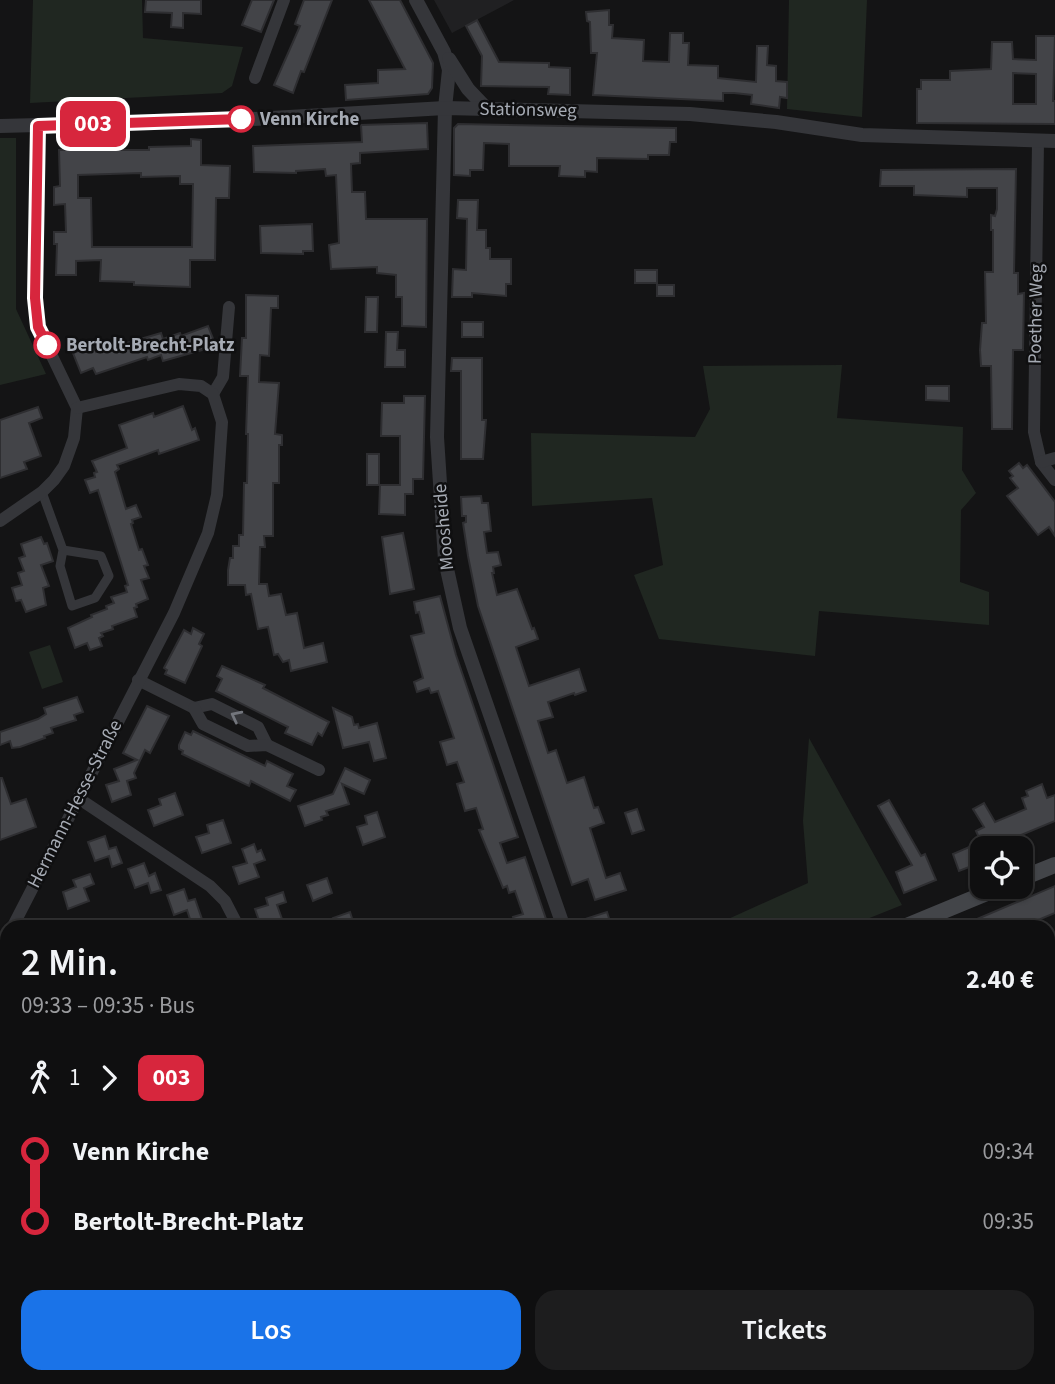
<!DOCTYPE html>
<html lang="de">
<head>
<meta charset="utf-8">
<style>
	:root { --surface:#0f0f10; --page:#1d1d1e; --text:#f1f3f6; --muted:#9b9c9f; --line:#2f2f30; --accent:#1a73e8 }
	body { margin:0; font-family:"Source Sans 3",sans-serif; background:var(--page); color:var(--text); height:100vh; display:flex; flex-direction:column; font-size:26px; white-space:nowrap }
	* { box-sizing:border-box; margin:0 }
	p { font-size:23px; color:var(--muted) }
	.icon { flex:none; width:38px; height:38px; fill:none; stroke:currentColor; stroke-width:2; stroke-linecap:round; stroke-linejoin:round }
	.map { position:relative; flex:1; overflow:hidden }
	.drawer { position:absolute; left:0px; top:920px; width:1055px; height:464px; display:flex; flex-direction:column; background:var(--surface); border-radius:21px 21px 0 0; box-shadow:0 2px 5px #0004,0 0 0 2px var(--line) }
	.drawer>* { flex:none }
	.badge { padding:0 14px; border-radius:10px; font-size:24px; line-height:46px }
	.buttons { position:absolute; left:970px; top:836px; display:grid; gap:14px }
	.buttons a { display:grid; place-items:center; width:63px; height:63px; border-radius:14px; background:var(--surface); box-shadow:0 2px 5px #0004,0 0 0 2px var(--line); font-size:35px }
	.map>.badge { position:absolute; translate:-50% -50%; box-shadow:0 0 0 4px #fff }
	.legs { display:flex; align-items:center; gap:10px; height:77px; padding:0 21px; font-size:23px }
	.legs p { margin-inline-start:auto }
	.summary { display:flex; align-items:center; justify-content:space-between; height:119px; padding:0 21px }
	h1 { font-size:38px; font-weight:600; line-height:52px }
	.cta { display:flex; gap:14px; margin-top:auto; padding:14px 21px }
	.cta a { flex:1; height:80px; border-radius:21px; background:var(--accent); color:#fff; font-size:28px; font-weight:600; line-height:80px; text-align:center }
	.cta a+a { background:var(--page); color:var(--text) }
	ul { padding:0 21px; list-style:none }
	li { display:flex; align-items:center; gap:24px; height:70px; font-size:26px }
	li i { display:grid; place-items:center; width:10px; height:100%; margin:0 9px; background:currentColor }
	li i::after { content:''; width:18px; height:18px; margin:-9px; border:5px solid; border-radius:50%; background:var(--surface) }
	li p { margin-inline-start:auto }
	li:first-child i { background:linear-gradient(#0000 50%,currentColor 0) }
	li:last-child i { background:linear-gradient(currentColor 50%,#0000 0) }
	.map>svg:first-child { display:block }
	.built { fill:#202022 }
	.green { fill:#202721 }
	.building { fill:#434448; stroke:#2e2e31; stroke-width:2; fill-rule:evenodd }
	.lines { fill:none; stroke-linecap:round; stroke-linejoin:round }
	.pedestrian { stroke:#35363a; stroke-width:9 }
	.minor { stroke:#35363a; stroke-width:12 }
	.tertiary { stroke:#35363a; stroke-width:14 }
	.secondary { stroke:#434549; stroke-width:16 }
	.oneway { stroke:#73767d }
	.line-1-casing { stroke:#fff; stroke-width:16 }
	.line-1 { stroke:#d7263d; stroke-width:10 }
	.stop-1-dot { fill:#fff; stroke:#d7263d; stroke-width:3.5 }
	.labels { text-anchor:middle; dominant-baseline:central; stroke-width:5; stroke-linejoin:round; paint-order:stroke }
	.street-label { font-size:19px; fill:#a6abb4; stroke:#0f0f10 }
	.stop-label { font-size:19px; font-weight:bold; fill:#a6abb4; stroke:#0f0f10; text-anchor:start }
</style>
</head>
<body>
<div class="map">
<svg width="1055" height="1384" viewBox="0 0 1055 1384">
	<rect width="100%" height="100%" fill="#141415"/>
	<g class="built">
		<path d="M434,0H514L452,33Z"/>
		<path d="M399,1377H851L861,1384H382Z"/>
		<path d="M882,1377H982L984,1384H894Z"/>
	</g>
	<g class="green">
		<path d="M33,0H142L143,38L243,47L232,86L222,93L30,103Z"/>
		<path d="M789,0H867L862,117L787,109Z"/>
		<path d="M0,138H16V309L46,374L0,385Z"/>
		<path d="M842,365L837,418L963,427L962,470L976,493L961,510L960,582L989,592V625L819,611L815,656L659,639L634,575L663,565L652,498L532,506L531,433L695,437L710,409L703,366Z"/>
		<path d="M50,645L63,682L42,689L29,652Z"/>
		<path d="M809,738L902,905L847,927H729L726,920L808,883L803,821Z"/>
	</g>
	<g class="building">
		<path d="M146,0H201V14L183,13V28L171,27L172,13L145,12Z"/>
		<path d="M252,0H274L261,32L242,25Z"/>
		<path d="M304,0H332L304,72L301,71L293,93L274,85L300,26L295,24Z"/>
		<path d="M369,0H400L433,63L432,88L428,94L346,100L345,85L378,83V70L405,69Z"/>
		<path d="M609,10V25H613L612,38L644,40L643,61L669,62L670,33H683V43H689L688,65L718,66V78L756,82L757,46H768L767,65L776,66V81L787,82V98L780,97L779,108L751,104L752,95L734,93H723V101L593,95L597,53H591L590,22L587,21L586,12Z"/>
		<path d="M477,20L499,62L549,63V67L570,68V95L548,94L549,87L481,86L482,56L466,26Z"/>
		<path d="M1036,36H1055L1053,101H1055V124L917,123V89H921V80H950V71L991,69L992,42H1012L1013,59L1036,60ZM1013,73L1036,74V104H1013Z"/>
		<path d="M427,123L428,149L360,153V163L351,164L352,192H365L366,219H427L426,327L402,326V297H396V275L377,273V267L331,269L329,245L339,243L336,175L326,176L325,169L296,171V173L254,172L253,146L362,142L361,125Z"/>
		<path d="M458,124L676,128V142H670L669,155H648V159L597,158V172L585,171V177L559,176L560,166H509V144L484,143L483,170H470V176L454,175V128Z"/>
		<path d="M191,139L201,140V165L230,166L229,198H216L215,260H190V287L134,285V282L100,281L101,260L76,261V275H56L57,244H54V232H66L65,204L54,205V187L60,186L59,150H149V147L191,146ZM141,173V177L180,176V184H193L192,247H92L91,198H78V175Z"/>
		<path d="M1016,169L1014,273H1018V294L1024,293L1023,350H1013L1012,429H992L991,366H981L980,350L982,323H986L985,272H993V230H991V215L995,216L997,209V188H967V197L914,195V186H880L881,170Z"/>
		<path d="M458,200H478L477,230H486V248H490V259H511V284H506V296L472,293V297H452L453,269L466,270L467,219L457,218Z"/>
		<path d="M312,224L313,251H303V254L261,253L260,226Z"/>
		<rect x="635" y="270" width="22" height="13"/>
		<rect x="657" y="285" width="17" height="11"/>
		<path d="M246,295L278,296V308H271L269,356L260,355L259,382L279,383L275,434L282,435V445H279V483H273V536H264L265,547H260L259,584H267L269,596L281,594L286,615L297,613L304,648L323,643L327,662L291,671L289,660L283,662L278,654L274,655L268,627L258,629L251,594L246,595L245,585H228V570L230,558H233V546H239V535H243L244,483H247L248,434H246L248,376H240L242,338H246Z"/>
		<path d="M366,297H378L377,332H365Z"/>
		<rect x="462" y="322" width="21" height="15"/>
		<path d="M208,326L216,346L163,361L161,355L148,360L147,357L96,374L93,368L81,373L73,353L93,345L96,352L161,333L163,339L180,333L181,336Z"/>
		<path d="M386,332H398L397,350H405V367H385Z"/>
		<path d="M452,358H482V420H486L483,459H461V371H451Z"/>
		<path d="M926,386H949V401L926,400Z"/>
		<path d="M404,396H425L423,479H413V494H405V515L379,514L380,485H400V436H381L382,403H404Z"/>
		<path d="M183,406L192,430L195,428L199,440L159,454L158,450L117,465L119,469L115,472L126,509L136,505L141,517L132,520L133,523L131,524L139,550L142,549L148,565L144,566L149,578L141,580L148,599L136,604L137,607L134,608L137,617L112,626L113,629L101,633L103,636L99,638L102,646L90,650L87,643L75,648L68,628L92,617L91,615L107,609L106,606L114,603L111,597L127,592L125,586L128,585L98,490L90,493L85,480L95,477L94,473L97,472L92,461L127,448L119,425L153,413L154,417Z"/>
		<path d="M38,407L42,418L29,423L41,456L24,462L27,469L0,478V420Z"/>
		<rect x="367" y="454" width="12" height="31"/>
		<path d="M1019,463L1023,468L1027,465L1055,502V536L1049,527L1038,535L1007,496L1018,488L1010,478L1013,476L1009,471Z"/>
		<path d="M481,496L482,503H488L491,531L484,532L487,553L498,552L501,565L493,567L494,573H492L497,595L517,589L532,629L534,628L538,639L516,647L529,686L579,669L586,691L575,695L574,693L548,702L553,717L538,721L548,753L556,750L567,783L584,777L594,808L598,807L604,823L590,828L606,878L620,873L626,890L595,900L588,879L572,885L478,606L468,556L463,523L466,522V516H462L461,497Z"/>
		<path d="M403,533L414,589L390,594L382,537Z"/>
		<path d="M41,537L44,544L47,543L53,561L41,565L49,586L43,588L46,605L26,612L21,600L16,601L12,588L22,585L18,573L24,571L19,558L25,556L21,544Z"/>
		<path d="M440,596L456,655L518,837L500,843L507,863L525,857L549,928H516L513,917L523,914L515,891L509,893L507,886L503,888L479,830L483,829L476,808L465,811L457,784L464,782L457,762L447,765L440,742L454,738L438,691L431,693L429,688L417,692L414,682L423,678L411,636L424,633L419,612L416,613L414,602Z"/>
		<path d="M193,628L204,634L199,644L202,646L185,683L165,674L167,670L164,668L184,630L191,634Z"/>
		<path d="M222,666L265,685L263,688L329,722L322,736L318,733L312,745L285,733L288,727L216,691L222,679L217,676Z"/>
		<path d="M77,697L83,712L74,715L76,720L51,728L53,733L44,736L45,738L20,747L12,748L10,741L0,745V732L38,719L46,714L44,708Z"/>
		<path d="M147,706L169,716L150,753L145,750L134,773L136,778L127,781L131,795L112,802L106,785L119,781L114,769L137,760L123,753Z"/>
		<path d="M333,708L352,717L354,725L358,724L359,728L377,723L386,758L374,761L369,742L343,748Z"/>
		<path d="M193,731L265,766L267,761L293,774L287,786L296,790L290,801L251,781L249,786L182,754L183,751L179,749V745L185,732L191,735Z"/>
		<path d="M345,768L370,780L364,794L342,784L349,804L326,811L328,815L321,817L322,820L305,826L298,806L333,794Z"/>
		<path d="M0,778H2L11,804L26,799L36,827L0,840Z"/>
		<path d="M1042,784L1047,798L1055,795V821L987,849H983L982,845V862L959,871L953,854L981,842L976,831L984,827L973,809L984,803L995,822L1026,809L1022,798L1028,796L1026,791Z"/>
		<path d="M175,793L183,815L154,826L148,810L161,805L159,799Z"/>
		<path d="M889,800L921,856L925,854L936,880L904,893L896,872L912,865L878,806Z"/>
		<path d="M637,809L644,830L632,834L625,813Z"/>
		<path d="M377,812L385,837L363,845L357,827L367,824L365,816Z"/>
		<path d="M223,820L231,843L202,853L196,837L209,833L207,825Z"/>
		<path d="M105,836L109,849L116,847L122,863L112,867L109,856L95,861L88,842Z"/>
		<path d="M254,844L257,852L261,850L265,860L254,864L259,877L239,884L233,867L247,863L242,849Z"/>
		<path d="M144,863L149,876L155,873L161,890L151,893L148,883L135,888L128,869Z"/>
		<path d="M90,874L94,884L84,888L89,901L68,909L63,892L76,887L73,880Z"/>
		<path d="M327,878L332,893L313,901L307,885Z"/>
		<path d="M1055,886V913L1033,922L1035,928H956Z"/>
		<path d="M184,889L188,901L195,899L205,928H193L187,910L174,915L167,895Z"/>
		<path d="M283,892L286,902L277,905L282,919L261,926L255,909L268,905L266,898Z"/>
		<path d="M350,912L355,928H337L333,918Z"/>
		<path d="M607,912L612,928H573V923Z"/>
	</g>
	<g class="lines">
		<path class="pedestrian" d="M42,492L63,550L60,566L72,606L95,598L109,576L101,556L63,550"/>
		<g class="minor">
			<path d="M255,78L284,0"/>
			<path d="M1038,142L1034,432L1041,462L1055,480"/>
			<path d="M213,394L223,377L229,307"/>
			<path d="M1041,462L1055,458"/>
			<path d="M0,521L42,492L54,480L64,466L74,438L77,408L38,327L35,298L38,126"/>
			<path d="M138,680L194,708L212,704L258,727L267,745"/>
			<path d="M194,708L203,724L248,746L267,745L319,770"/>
			<path d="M78,798L210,886L225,901L239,928"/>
			<path d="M12,928L174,613L208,533L217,495L222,422L213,394L201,386L179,384L77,408"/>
			<path d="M0,949L7,936"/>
			<path d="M43,1384L62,1377"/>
		</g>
		<g class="tertiary">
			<path d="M416,0L444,52L449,70L445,108L437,437L445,560L460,628L564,928"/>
			<path d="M449,59L468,89L487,109"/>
			<path d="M0,126L235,120L445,108L690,114L776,122L862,135L1055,141"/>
			<path d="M863,1377L872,1384"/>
		</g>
		<g class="secondary">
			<path d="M1020,879L1055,865"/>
			<path d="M902,928L1001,887"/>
			<path d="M0,1236L7,1234"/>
		</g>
	</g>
	<defs><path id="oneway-chevron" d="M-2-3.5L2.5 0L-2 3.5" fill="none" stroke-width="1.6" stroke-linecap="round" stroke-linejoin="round" transform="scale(1.75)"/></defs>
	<use class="oneway" href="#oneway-chevron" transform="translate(236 716) rotate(-153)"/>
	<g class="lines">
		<defs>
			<path id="line-1" d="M47,345L38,327L35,298L38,126L241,119"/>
		</defs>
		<use href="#line-1" class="line-1-casing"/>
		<use href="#line-1" class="line-1"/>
	</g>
	<g class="stop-1-dot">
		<circle cx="241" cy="119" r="12"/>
		<circle cx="47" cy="345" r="12"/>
	</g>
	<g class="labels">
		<g class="street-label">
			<text transform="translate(528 110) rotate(1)">Stationsweg</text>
			<text transform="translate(1036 314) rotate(-89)">Poether Weg</text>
			<text transform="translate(444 527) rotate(-95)">Moosheide</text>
			<text transform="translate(75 804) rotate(-63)">Hermann-Hesse-Straße</text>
		</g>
		<g class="stop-label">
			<text x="260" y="119">Venn Kirche</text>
			<text x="66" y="345">Bertolt-Brecht-Platz</text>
		</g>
	</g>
</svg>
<div class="buttons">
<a><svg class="icon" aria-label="locate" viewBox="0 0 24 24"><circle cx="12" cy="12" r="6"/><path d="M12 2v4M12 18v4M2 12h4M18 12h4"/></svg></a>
</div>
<b class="badge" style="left:93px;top:124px;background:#d7263d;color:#fff">003</b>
<section class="drawer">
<div class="summary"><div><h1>2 Min.</h1><p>09:33 – 09:35 · Bus</p></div><b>2.40 €</b></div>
<div class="legs"><svg class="icon" aria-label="walk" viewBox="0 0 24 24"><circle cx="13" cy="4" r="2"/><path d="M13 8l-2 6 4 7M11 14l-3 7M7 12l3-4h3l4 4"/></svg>1<svg class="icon" aria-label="forward" viewBox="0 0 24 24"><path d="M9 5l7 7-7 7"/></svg><b class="badge" style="background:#d7263d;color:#fff">003</b></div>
<ul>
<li><i style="color:#d7263d"></i><b>Venn Kirche</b><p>09:34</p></li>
<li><i style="color:#d7263d"></i><b>Bertolt-Brecht-Platz</b><p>09:35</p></li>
</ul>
<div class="cta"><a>Los</a><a>Tickets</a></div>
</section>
</div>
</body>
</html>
